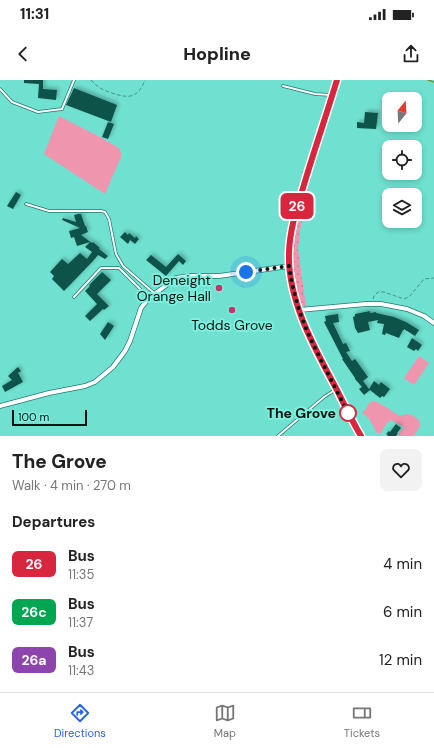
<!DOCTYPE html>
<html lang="en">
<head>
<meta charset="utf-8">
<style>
	:root { --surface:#fff; --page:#f2f2f2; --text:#222; --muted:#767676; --line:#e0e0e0; --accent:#2563eb }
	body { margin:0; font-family:"DM Sans",sans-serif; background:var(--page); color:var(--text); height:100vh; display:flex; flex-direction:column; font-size:15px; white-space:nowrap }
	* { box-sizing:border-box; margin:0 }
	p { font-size:13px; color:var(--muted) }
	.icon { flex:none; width:22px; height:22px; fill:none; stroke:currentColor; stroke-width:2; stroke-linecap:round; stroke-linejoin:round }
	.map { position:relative; height:356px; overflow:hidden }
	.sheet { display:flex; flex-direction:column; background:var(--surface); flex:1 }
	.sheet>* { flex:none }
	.badge { padding:0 8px; border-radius:6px; font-size:14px; line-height:26px }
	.needle { width:26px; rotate:18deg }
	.controls { position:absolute; left:382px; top:12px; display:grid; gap:8px }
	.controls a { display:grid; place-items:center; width:40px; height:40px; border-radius:8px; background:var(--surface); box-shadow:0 2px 6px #0003; font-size:20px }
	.scale { position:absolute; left:12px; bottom:10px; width:75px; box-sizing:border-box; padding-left:4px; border:2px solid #001512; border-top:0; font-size:11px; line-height:14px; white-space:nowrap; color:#001512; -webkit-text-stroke:3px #7defdd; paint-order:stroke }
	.you { position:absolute; width:20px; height:20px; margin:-10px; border:3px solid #fff; border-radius:50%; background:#1a73e8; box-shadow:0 0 0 6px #1a73e833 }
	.map>.badge { position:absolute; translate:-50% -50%; box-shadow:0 0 0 2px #fff }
	h2 { padding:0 12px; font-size:15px; line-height:36px }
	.round { display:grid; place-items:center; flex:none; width:42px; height:42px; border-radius:8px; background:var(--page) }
	.headline { display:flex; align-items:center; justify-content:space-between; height:68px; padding:0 12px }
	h1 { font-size:19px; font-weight:800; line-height:30px }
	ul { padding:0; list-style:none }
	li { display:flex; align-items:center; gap:12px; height:48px; padding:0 12px }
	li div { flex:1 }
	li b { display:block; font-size:15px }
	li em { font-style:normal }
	li .badge { min-width:44px; font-weight:700; text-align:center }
	.status { display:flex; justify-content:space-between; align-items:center; height:28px; padding:0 20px; background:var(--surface); direction:ltr }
	.status svg { height:11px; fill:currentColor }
	header { display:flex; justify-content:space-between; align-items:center; height:52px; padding:0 12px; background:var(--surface); font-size:18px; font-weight:800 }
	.dock { display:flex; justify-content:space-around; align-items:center; height:56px; border-top:1px solid var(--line); background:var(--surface); font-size:11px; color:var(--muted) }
	.dock a { display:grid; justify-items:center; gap:2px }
	.dock .active { color:var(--accent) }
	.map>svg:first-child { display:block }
	.grass { fill:url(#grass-dots) }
	.garden { fill:#ef95ae }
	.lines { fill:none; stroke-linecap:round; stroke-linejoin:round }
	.stream { stroke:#7a932a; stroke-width:1.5 }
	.building { fill:#11524a; filter:url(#shadow) }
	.service-casing { stroke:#1e7c70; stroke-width:3.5 }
	.minor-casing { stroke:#1e7c70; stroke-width:5.5 }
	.tertiary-casing { stroke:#1e7c70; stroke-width:6 }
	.path { stroke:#47958a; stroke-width:1; stroke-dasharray:4 2; stroke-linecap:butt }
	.service { stroke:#fff; stroke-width:2 }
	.minor { stroke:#fff; stroke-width:4 }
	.tertiary { stroke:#fff; stroke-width:5 }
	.line-casing { stroke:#fff; stroke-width:9 }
	.line { stroke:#d7263d; stroke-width:6 }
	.walk { stroke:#001512; stroke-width:4; stroke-dasharray:0 7.2 }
	.poi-dot { fill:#c2366b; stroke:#7defdd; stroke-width:1.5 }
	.stop-dot { fill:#fff; stroke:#d7263d; stroke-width:2 }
	.labels { text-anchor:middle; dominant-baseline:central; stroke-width:4; stroke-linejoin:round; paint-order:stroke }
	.poi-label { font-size:14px; fill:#001512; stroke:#7defdd; text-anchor:end }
	.stop-label { font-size:14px; font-weight:bold; fill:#001512; stroke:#7defdd; text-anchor:end }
</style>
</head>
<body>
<div class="status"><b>11:31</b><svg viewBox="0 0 49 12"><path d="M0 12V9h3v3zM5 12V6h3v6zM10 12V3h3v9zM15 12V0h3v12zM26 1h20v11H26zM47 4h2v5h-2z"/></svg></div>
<header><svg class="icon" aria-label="back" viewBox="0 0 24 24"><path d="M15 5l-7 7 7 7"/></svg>Hopline<svg class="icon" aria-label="share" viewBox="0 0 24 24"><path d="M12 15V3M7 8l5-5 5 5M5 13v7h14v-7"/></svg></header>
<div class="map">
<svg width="434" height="356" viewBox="0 0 434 356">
	<defs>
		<pattern id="grass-dots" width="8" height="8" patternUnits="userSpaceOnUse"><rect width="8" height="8" fill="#ef95ae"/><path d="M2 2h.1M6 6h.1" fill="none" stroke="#cb8095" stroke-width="1.8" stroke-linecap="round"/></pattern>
		<filter id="shadow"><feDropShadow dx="2" dy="-2" stdDeviation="2" flood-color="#0004"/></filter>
	</defs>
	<rect width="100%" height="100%" fill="#70e1d0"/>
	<path class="grass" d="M310,104L300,151L298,169L306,227L301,225C297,208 292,187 293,170C296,147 303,125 310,104Z"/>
	<g class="garden">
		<path d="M59,36L102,58L119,68L121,73V77L105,114L44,74Z"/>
		<path d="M419,276L429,283L414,305L404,298Z"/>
		<path d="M374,321C383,324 391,331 400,336C408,333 412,334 419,340L420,346L414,356H397L404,347L391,340C386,343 384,348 381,353H377C371,344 372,339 362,333L365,330L370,322Z"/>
	</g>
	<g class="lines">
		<path class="stream" d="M428,0L434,2"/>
	</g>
	<g class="building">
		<path d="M24,0H43V9L57,10L56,20L38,18L39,4L24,3Z"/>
		<path d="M74,8L117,25L111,42L66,25Z"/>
		<path d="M365,32L378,33L376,49L357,48V42L364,43Z"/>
		<path d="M108,42L114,44L108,59L102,57Z"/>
		<path d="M16,112L21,115L13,129L7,126Z"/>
		<path d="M78,134H81L85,146H86L88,152L81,155L92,163L93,162L100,168L99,169L108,176L105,179L98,175L93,181L64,211L52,199L54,196L50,192L62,179L68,184L80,173L87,179L92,172L85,167L90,162L77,166L74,157L71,158L69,151L80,148L62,140L63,138L76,142L74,135Z"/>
		<path d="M125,152L128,155L129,153L135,158L136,156L139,159L135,164L130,160L128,164L120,157Z"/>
		<path d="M178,174L186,181L183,185L179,181L166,196L146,180L151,175L166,187Z"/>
		<path d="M102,192L111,200L97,214L109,226L104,230L103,229L90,241L85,236L97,224L85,211L90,206L89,205Z"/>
		<path d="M370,231V233L376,232V233L394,237L406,242L419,250L415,256L404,249V250H403L399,258L386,253L385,255L382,254L384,244L377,243L378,240L368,242L370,250L358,253L355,248L353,237L355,236V234Z"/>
		<path d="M338,234L339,242L333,243L343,264L346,263L350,271L346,272L352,281L355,279L368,297L363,301L369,309L374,301L379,305L381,302L390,309L384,317L382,316L380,318L370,310L364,315L359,309L362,307L355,299V298L342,279H343L324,242L326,241L325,236Z"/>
		<path d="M108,242L114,246L105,260L100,254Z"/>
		<path d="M412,258L422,265L418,271L416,269L414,271L407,267Z"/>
		<path d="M18,287L21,291L18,293L23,302L5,312L2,306L12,300L8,296Z"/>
		<path d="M396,344L401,348L397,353H398L396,356H387L388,355L386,354L389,351L390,352Z"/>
	</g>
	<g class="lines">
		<defs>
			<g id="service">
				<path d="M283,6L315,14L331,15"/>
				<path d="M0,9L12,22L38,32L62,29L74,0"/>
				<path d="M26,124L49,131H101L105,132L109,139L116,174L123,186L154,213"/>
				<path d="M74,217L101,188H119L149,218"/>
				<path d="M278,356L324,317L335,310"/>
			</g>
			<g id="minor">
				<path d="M299,230L366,224H381L407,229L424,236L434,243"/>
				<path d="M0,326L49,313L85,306L95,302L113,287L125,271L130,261L141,228L149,218L176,198L190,196H219L289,186"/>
			</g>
			<path id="tertiary" d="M337,0C327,32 317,64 307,95C299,120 290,145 289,172C287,213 307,253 325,289C337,312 348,334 361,356"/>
		</defs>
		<use href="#service" class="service-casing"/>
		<use href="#minor" class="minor-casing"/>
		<use href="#tertiary" class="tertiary-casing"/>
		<g class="path">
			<path d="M91,0C98,8 103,10 112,13C129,19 138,18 145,0"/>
			<path d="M373,219L374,216L378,212H384L404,219L409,217L424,199L434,198"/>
		</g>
		<use href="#service" class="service"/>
		<use href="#minor" class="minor"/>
		<use href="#tertiary" class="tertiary"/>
	</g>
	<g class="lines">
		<defs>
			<path id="line" d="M337,0C327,33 316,65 306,98C299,122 290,146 289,172C287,220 315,269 337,310C345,326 352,341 361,356"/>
		</defs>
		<use href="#line" class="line-casing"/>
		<use href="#line" class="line"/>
		<path class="walk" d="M246,192L289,186L292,204L299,230L307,251L317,272L348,333"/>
	</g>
	<g class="poi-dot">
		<circle cx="219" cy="208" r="4"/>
		<circle cx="232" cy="230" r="4"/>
	</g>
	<circle class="stop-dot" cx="348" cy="333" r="8"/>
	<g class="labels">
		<g class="poi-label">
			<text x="211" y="200">Deneight<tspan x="211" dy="16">Orange Hall</tspan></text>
			<text x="232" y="245" text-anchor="middle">Todds Grove</text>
		</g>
		<g class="stop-label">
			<text x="336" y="333">The Grove</text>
		</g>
	</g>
</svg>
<div class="controls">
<a><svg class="needle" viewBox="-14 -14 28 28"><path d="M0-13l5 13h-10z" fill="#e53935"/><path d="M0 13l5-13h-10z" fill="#767676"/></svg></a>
<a><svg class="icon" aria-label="locate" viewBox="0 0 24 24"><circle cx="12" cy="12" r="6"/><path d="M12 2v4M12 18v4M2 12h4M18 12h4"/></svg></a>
<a><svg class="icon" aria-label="layers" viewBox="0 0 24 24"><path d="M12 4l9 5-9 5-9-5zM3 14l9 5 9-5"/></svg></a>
</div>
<div class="scale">100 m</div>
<div class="you" style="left:246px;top:192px"></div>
<b class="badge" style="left:297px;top:126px;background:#d7263d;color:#fff">26</b>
</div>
<section class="sheet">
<div class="headline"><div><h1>The Grove</h1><p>Walk · 4 min · 270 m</p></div><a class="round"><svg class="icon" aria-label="heart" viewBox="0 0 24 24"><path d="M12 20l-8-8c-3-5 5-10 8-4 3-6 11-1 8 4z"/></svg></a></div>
<h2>Departures</h2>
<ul>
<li><span class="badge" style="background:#d7263d;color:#fff">26</span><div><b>Bus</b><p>11:35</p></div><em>4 min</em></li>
<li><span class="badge" style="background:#00a651;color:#fff">26c</span><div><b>Bus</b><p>11:37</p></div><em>6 min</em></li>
<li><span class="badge" style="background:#8e44ad;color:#fff">26a</span><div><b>Bus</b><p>11:43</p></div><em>12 min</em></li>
</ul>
</section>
<nav class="dock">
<a class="active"><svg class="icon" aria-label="directions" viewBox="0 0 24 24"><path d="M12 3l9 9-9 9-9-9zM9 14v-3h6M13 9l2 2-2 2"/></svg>Directions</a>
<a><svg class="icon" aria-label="map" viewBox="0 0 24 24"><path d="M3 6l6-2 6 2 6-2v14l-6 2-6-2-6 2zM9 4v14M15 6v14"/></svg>Map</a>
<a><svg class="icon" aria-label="tickets" viewBox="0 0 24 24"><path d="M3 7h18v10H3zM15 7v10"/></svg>Tickets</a>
</nav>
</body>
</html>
